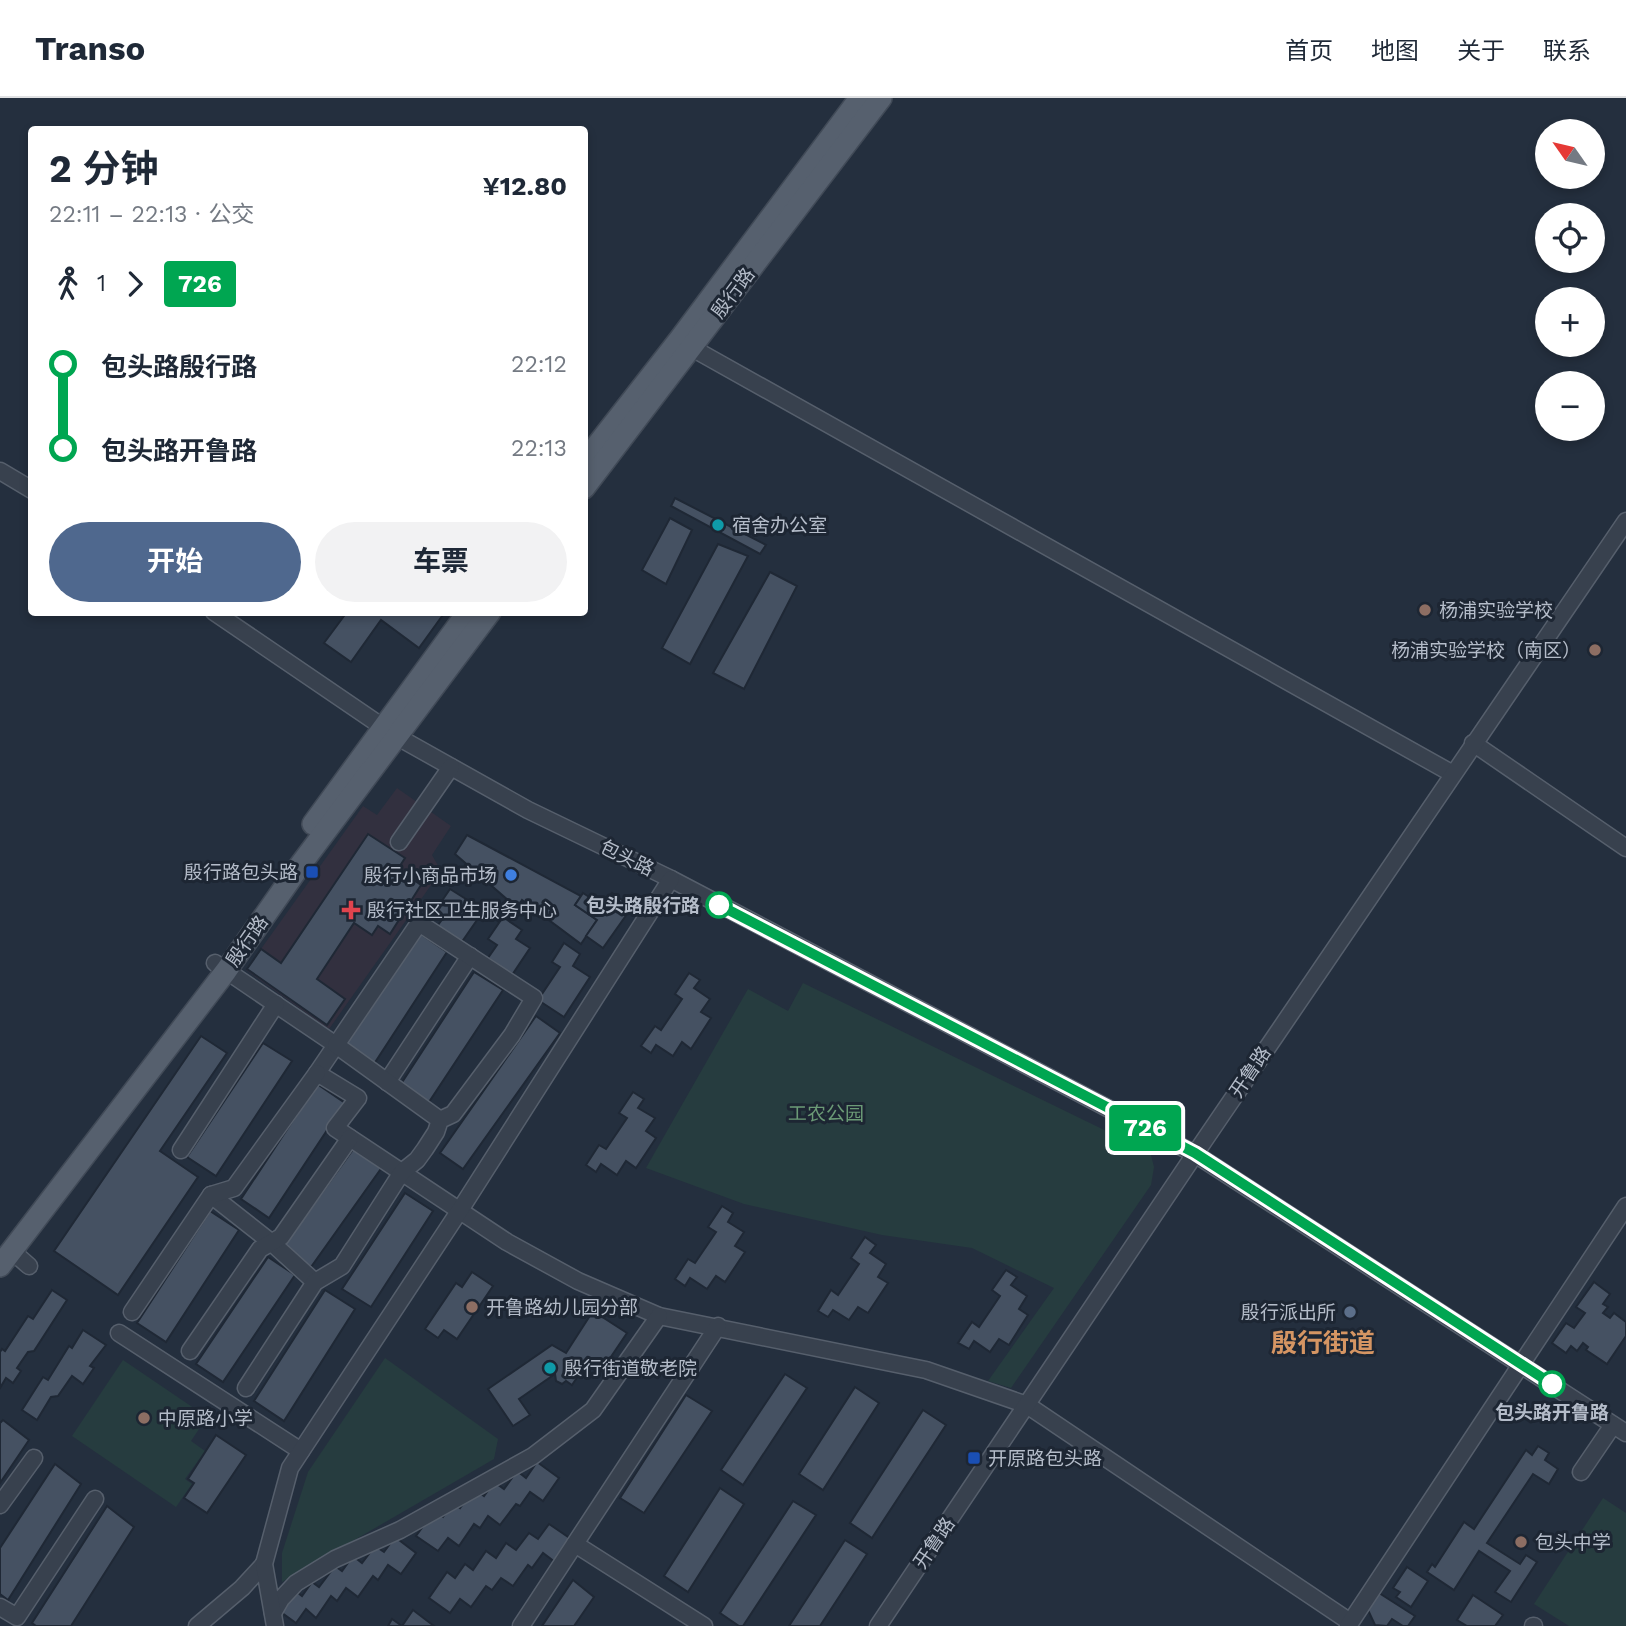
<!DOCTYPE html>
<html lang="zh">
<head>
<meta charset="utf-8">
<style>
	:root { --surface:#fff; --page:#f2f2f3; --text:#1f2937; --muted:#747a83; --line:#e0e1e3; --accent:#4f688e }
	body { margin:0; font-family:"Work Sans","Noto Sans SC",sans-serif; background:var(--page); color:var(--text); height:100vh; display:flex; flex-direction:column; font-size:26px; white-space:nowrap }
	* { box-sizing:border-box; margin:0 }
	p { font-size:23px; color:var(--muted) }
	.icon { flex:none; width:38px; height:38px; fill:none; stroke:currentColor; stroke-width:2; stroke-linecap:round; stroke-linejoin:round }
	.map { position:relative; flex:1; overflow:hidden }
	.drawer { position:absolute; left:28px; top:28px; width:560px; height:490px; display:flex; flex-direction:column; background:var(--surface); border-radius:7px; box-shadow:0 4px 10px #0003 }
	.drawer>* { flex:none }
	.badge { padding:0 14px; border-radius:5px; font-size:24px; line-height:46px }
	.needle { width:46px; rotate:304deg }
	.fabs { position:absolute; left:1535px; top:21px; display:grid; gap:14px }
	.fabs a { display:grid; place-items:center; width:70px; height:70px; border-radius:50%; background:var(--surface); box-shadow:0 4px 10px #0003; font-size:35px }
	.map>.badge { position:absolute; translate:-50% -50%; box-shadow:0 0 0 4px #fff }
	.legs { display:flex; align-items:center; gap:10px; height:77px; padding:0 21px; font-size:23px }
	.legs p { margin-inline-start:auto }
	.headline { display:flex; align-items:center; justify-content:space-between; height:119px; padding:0 21px }
	h1 { font-size:38px; font-weight:700; line-height:52px }
	.button { display:flex; gap:14px; margin-top:auto; padding:14px 21px }
	.button a { flex:1; height:80px; border-radius:42px; background:var(--accent); color:#fff; font-size:28px; font-weight:700; line-height:80px; text-align:center }
	.button a+a { background:var(--page); color:var(--text) }
	ul { padding:0 21px; list-style:none }
	li { display:flex; align-items:center; gap:24px; height:84px; font-size:26px }
	li i { display:grid; place-items:center; width:10px; height:100%; margin:0 9px; background:currentColor }
	li i::after { content:''; width:18px; height:18px; margin:-9px; border:5px solid; border-radius:50%; background:var(--surface) }
	li p { margin-inline-start:auto }
	li:first-child i { background:linear-gradient(#0000 50%,currentColor 0) }
	li:last-child i { background:linear-gradient(currentColor 50%,#0000 0) }
	header { display:flex; align-items:center; gap:42px; box-sizing:border-box; height:98px; padding:0 35px; background:var(--surface); border-bottom:2px solid var(--line) }
	header strong { font-size:33px }
	nav { display:flex; gap:38px; margin-inline-start:auto; font-size:24px }
	.map>svg:first-child { display:block }
	.medical { fill:#32303f }
	.green { fill:#263c3f }
	.building { fill:#455162; stroke:#1f2835; stroke-width:2 }
	.lines { fill:none; stroke-linecap:round; stroke-linejoin:round }
	.minor-casing { stroke:#565f6c; stroke-width:19 }
	.major-casing { stroke:#414a57; stroke-width:24 }
	.minor { stroke:#38414e; stroke-width:16 }
	.major { stroke:#56606e; stroke-width:21 }
	.line-1-casing { stroke:#fff; stroke-width:16 }
	.line-1 { stroke:#00a651; stroke-width:10 }
	.culture-dot { fill:#0f9aa8; stroke:#1d2633; stroke-width:2.5 }
	.education-dot { fill:#8d6e63; stroke:#1d2633; stroke-width:2.5 }
	.transit-dot { fill:#1a4fb4; stroke:#1d2633; stroke-width:2.5 }
	.shop-dot { fill:#3f7fe0; stroke:#1d2633; stroke-width:2.5 }
	.stop-1-dot { fill:#fff; stroke:#00a651; stroke-width:3.5 }
	.health-dot { fill:#e0444e; stroke:#1d2633; stroke-width:2.5 }
	.service-dot { fill:#5c6f8a; stroke:#1d2633; stroke-width:2.5 }
	.labels { text-anchor:middle; dominant-baseline:central; stroke-width:6; stroke-linejoin:round; paint-order:stroke }
	.street-label { font-size:19px; fill:#b4bcc9; stroke:#1d2633 }
	.poi-label { font-size:19px; fill:#b4bcc9; stroke:#1d2633; text-anchor:start }
	.stop-label { font-size:19px; font-weight:bold; fill:#b4bcc9; stroke:#1d2633; text-anchor:end }
	.park-label { font-size:19px; fill:#6b9a76; stroke:#1d2633 }
	.district-label { font-size:26px; font-weight:bold; fill:#d59563; stroke:#1d2633 }
</style>
</head>
<body>
<header>
<strong>Transo</strong>
<nav><a>首页</a><a>地图</a><a>关于</a><a>联系</a></nav>
</header>
<div class="map">
<svg width="1626" height="1528" viewBox="0 0 1626 1528">
	<rect width="100%" height="100%" fill="#242f3e"/>
	<path class="medical" d="M397,690L451,728L432,757L441,773L329,931L246,872L363,708L377,717Z"/>
	<g class="green">
		<path d="M803,885L1131,1045L1151,1057L1154,1069L1151,1087L1011,1290L988,1283L1054,1190L972,1150L882,1137L744,1106L646,1070L748,891L788,913Z"/>
		<path d="M385,1260L498,1341L494,1361L282,1484V1455L308,1374Z"/>
		<path d="M123,1262L207,1319L191,1343L205,1353L185,1381L192,1386L176,1409L72,1338Z"/>
		<path d="M1603,1400L1626,1415V1528H1569L1534,1506Z"/>
	</g>
	<g class="building">
		<path d="M675,400L766,447L760,456L671,408Z"/>
		<path d="M670,420L692,432L666,486L642,472Z"/>
		<path d="M718,446L748,458L690,566L662,550Z"/>
		<path d="M770,474L797,488L744,591L713,575Z"/>
		<path d="M347,514H445L419,550L381,522L351,564L324,545Z"/>
		<path d="M368,736L405,760L398,771L421,787L390,836L378,828L372,837L354,825L317,881L345,901L327,927L247,871L261,851L281,865Z"/>
		<path d="M467,737L581,798L575,807L597,822L581,846L522,802L517,810L455,756Z"/>
		<path d="M450,791L469,803L463,812L477,822L459,848L435,831L444,819L435,813Z"/>
		<path d="M583,795L603,808L612,795L632,809L603,850L586,838L597,822L575,807Z"/>
		<path d="M503,819L522,832L516,841L530,850L512,877L488,860L497,847L488,841Z"/>
		<path d="M419,835L447,854L372,969L343,950Z"/>
		<path d="M564,845L580,856L573,868L590,879L564,919L538,902L560,869L552,864Z"/>
		<path d="M474,874L503,892L427,1007L399,989Z"/>
		<path d="M689,875L700,882L694,890L710,901L701,914L711,920L691,951L682,944L673,958L656,947L651,955L641,948L655,928L661,932L682,901L675,896Z"/>
		<path d="M536,918L560,935L463,1071L440,1055Z"/>
		<path d="M201,938L227,955L160,1053L198,1079L118,1197L54,1153Z"/>
		<path d="M263,945L292,963L216,1078L187,1059Z"/>
		<path d="M317,986L345,1005L269,1120L241,1101Z"/>
		<path d="M633,994L644,1001L638,1010L655,1020L646,1033L656,1040L636,1070L626,1063L617,1077L601,1066L596,1074L586,1067L599,1047L606,1051L627,1020L619,1015Z"/>
		<path d="M357,1046L385,1065L311,1169L283,1149Z"/>
		<path d="M405,1095L433,1113L371,1209L342,1191Z"/>
		<path d="M722,1108L733,1115L728,1124L744,1134L735,1148L745,1154L725,1184L716,1178L707,1191L690,1180L685,1188L675,1181L688,1161L695,1165L716,1134L708,1129Z"/>
		<path d="M210,1113L239,1132L166,1244L137,1225Z"/>
		<path d="M865,1139L876,1147L870,1155L886,1166L878,1179L888,1185L868,1215L858,1209L849,1222L833,1212L828,1219L818,1213L831,1192L838,1197L859,1166L851,1160Z"/>
		<path d="M268,1159L295,1177L223,1284L196,1266Z"/>
		<path d="M1006,1172L1017,1179L1011,1187L1027,1198L1019,1211L1028,1217L1009,1247L999,1241L990,1254L974,1243L969,1251L958,1245L972,1224L979,1229L1000,1198L992,1192Z"/>
		<path d="M472,1174L493,1188L457,1241L444,1232L438,1240L425,1231L456,1185L462,1189Z"/>
		<path d="M1594,1184L1610,1196L1603,1206L1608,1209L1603,1215L1610,1220L1614,1215L1626,1224V1238L1607,1266L1586,1252L1588,1249L1583,1245L1577,1253L1571,1248L1566,1255L1552,1245L1566,1225L1574,1230L1585,1215L1576,1209Z"/>
		<path d="M52,1192L67,1202L34,1253L28,1254L17,1270L21,1273L13,1285L6,1280L0,1290V1254L2,1251L5,1253L28,1218L33,1221Z"/>
		<path d="M325,1192L355,1211L284,1323L254,1303Z"/>
		<path d="M593,1213L627,1235L600,1275L586,1266L572,1287L566,1283L562,1286L556,1283L555,1276L519,1301L530,1317L513,1328L488,1291L552,1247L566,1255Z"/>
		<path d="M83,1232L106,1247L90,1268L94,1270L83,1286L72,1278L58,1298L51,1299L37,1322L22,1312L43,1279L48,1282L69,1248L72,1250Z"/>
		<path d="M785,1276L807,1290L743,1387L721,1372Z"/>
		<path d="M855,1289L879,1305L823,1392L799,1376Z"/>
		<path d="M686,1297L712,1313L644,1415L620,1400Z"/>
		<path d="M923,1312L946,1327L872,1440L850,1425Z"/>
		<path d="M3,1322L29,1342L0,1385V1325Z"/>
		<path d="M216,1337L246,1357L207,1415L184,1400L194,1385L188,1381Z"/>
		<path d="M1538,1348L1549,1355L1545,1362L1558,1371L1549,1386L1533,1376L1487,1445L1520,1466L1526,1457L1537,1464L1511,1504L1495,1494L1510,1473L1479,1453L1454,1492L1427,1474L1432,1466L1435,1469L1464,1424L1474,1431L1526,1352L1532,1357Z"/>
		<path d="M537,1364L559,1380L543,1403L530,1394L520,1408L516,1406L500,1427L488,1418L480,1430L474,1426L459,1448L448,1440L438,1453L416,1438L434,1413L443,1419L453,1405L460,1410L474,1391L484,1398L494,1384L504,1391L517,1373L526,1380Z"/>
		<path d="M55,1366L81,1386L8,1502L0,1496V1450Z"/>
		<path d="M720,1390L744,1406L688,1494L664,1478Z"/>
		<path d="M793,1403L816,1417L743,1528H739L720,1515Z"/>
		<path d="M107,1408L134,1429L71,1528H36L32,1525Z"/>
		<path d="M549,1426L571,1441L555,1464L543,1455L532,1470L528,1467L513,1488L501,1480L492,1492L486,1488L471,1509L460,1501L450,1515L429,1500L447,1474L455,1480L465,1466L473,1472L486,1453L496,1460L506,1445L516,1452L529,1435L538,1441Z"/>
		<path d="M395,1439L416,1455L401,1476L388,1467L378,1482L373,1478L358,1499L346,1490L337,1503L331,1498L316,1520L306,1511L296,1525L278,1512L293,1491L302,1498L312,1484L319,1489L335,1468L342,1473L353,1458L362,1465L375,1448L384,1454Z"/>
		<path d="M845,1442L867,1456L820,1528H789Z"/>
		<path d="M1407,1469L1428,1483L1411,1509L1396,1499L1400,1494L1393,1490Z"/>
		<path d="M573,1482L594,1499L574,1528H542Z"/>
		<path d="M1379,1495L1415,1518L1408,1528H1403L1392,1521L1387,1528L1375,1527L1368,1512Z"/>
		<path d="M1473,1497L1503,1517L1495,1528H1467L1457,1522Z"/>
		<path d="M413,1512L434,1528H388L392,1521L402,1528Z"/>
	</g>
	<g class="lines">
		<defs>
			<g id="minor">
				<path d="M683,243L692,250L1453,676"/>
				<path d="M0,373L32,392"/>
				<path d="M214,514L396,638L528,712L671,781L1195,1056L1626,1335"/>
				<path d="M1473,645L1626,750"/>
				<path d="M399,744L451,669"/>
				<path d="M215,865L336,947L317,975L358,1000L335,1030L507,1144L578,1183L659,1218L926,1272L1027,1307L1350,1524"/>
				<path d="M387,984L470,858"/>
				<path d="M181,1052L276,906"/>
				<path d="M211,1097L272,1145L315,1184"/>
				<path d="M12,1153L29,1168"/>
				<path d="M132,1214L211,1097L234,1090L317,975"/>
				<path d="M119,1235L301,1353"/>
				<path d="M190,1253L260,1151L281,1139L350,1040"/>
				<path d="M246,1290L315,1184L342,1168L402,1074L417,1062L425,1051L436,1034L440,1022L336,947L419,825L534,900L512,937L453,1016L440,1022"/>
				<path d="M1581,1374L1613,1327"/>
				<path d="M0,1407L34,1360"/>
				<path d="M575,1446L704,1528"/>
				<path d="M0,1509L17,1519L95,1401"/>
				<path d="M273,1515L281,1501L296,1485L335,1461L400,1432L533,1358L593,1312L659,1218"/>
				<path d="M197,1528L242,1490L264,1466"/>
				<path d="M275,1528L264,1466L290,1370L460,1112L671,781"/>
				<path d="M521,1528L718,1228"/>
				<path d="M878,1528L1195,1056L1626,423"/>
				<path d="M1348,1528L1626,1108"/>
				<path d="M1533,1528H1534"/>
			</g>
			<g id="major">
				<path d="M584,364L680,241L860,0"/>
				<path d="M584,390L881,0"/>
				<path d="M313,726L468,514"/>
				<path d="M0,1168L226,873L301,766L490,514"/>
			</g>
		</defs>
		<use href="#minor" class="minor-casing"/>
		<use href="#major" class="major-casing"/>
		<use href="#minor" class="minor"/>
		<use href="#major" class="major"/>
	</g>
	<g class="lines">
		<defs>
			<path id="line-1" d="M719,807L1195,1055L1552,1286"/>
		</defs>
		<use href="#line-1" class="line-1-casing"/>
		<use href="#line-1" class="line-1"/>
	</g>
	<g class="culture-dot">
		<circle cx="718" cy="427" r="7"/>
		<circle cx="550" cy="1270" r="7"/>
	</g>
	<g class="education-dot">
		<circle cx="1425" cy="512" r="7"/>
		<circle cx="1595" cy="552" r="7"/>
		<circle cx="472" cy="1209" r="7"/>
		<circle cx="144" cy="1320" r="7"/>
		<circle cx="1521" cy="1444" r="7"/>
	</g>
	<g class="transit-dot">
		<rect x="305" y="767" width="14" height="14" rx="3.5"/>
		<rect x="967" y="1353" width="14" height="14" rx="3.5"/>
	</g>
	<circle class="shop-dot" cx="511" cy="777" r="7"/>
	<g class="stop-1-dot">
		<circle cx="719" cy="807" r="12"/>
		<circle cx="1552" cy="1286" r="12"/>
	</g>
	<path class="health-dot" d="M347.5 801.5h7v7h7v7h-7v7h-7v-7h-7v-7h7z"/>
	<circle class="service-dot" cx="1350" cy="1214" r="7"/>
	<g class="labels">
		<g class="street-label">
			<text transform="translate(733 195) rotate(-53)">殷行路</text>
			<text transform="translate(627 760) rotate(26)">包头路</text>
			<text transform="translate(247 843) rotate(-55)">殷行路</text>
			<text transform="translate(1250 974) rotate(-56)">开鲁路</text>
			<text transform="translate(934 1445) rotate(-56)">开鲁路</text>
		</g>
		<g class="poi-label">
			<text x="732" y="427">宿舍办公室</text>
			<text x="1439" y="512">杨浦实验学校</text>
			<text x="1581" y="552" text-anchor="end">杨浦实验学校（南区）</text>
			<text x="298" y="774" text-anchor="end">殷行路包头路</text>
			<text x="497" y="777" text-anchor="end">殷行小商品市场</text>
			<text x="367" y="812">殷行社区卫生服务中心</text>
			<text x="486" y="1209">开鲁路幼儿园分部</text>
			<text x="1336" y="1214" text-anchor="end">殷行派出所</text>
			<text x="564" y="1270">殷行街道敬老院</text>
			<text x="158" y="1320">中原路小学</text>
			<text x="988" y="1360">开原路包头路</text>
			<text x="1535" y="1444">包头中学</text>
		</g>
		<g class="stop-label">
			<text x="700" y="807">包头路殷行路</text>
			<text x="1552" y="1314" text-anchor="middle">包头路开鲁路</text>
		</g>
		<g class="park-label">
			<text x="826" y="1015">工农公园</text>
		</g>
		<g class="district-label">
			<text x="1323" y="1245">殷行街道</text>
		</g>
	</g>
</svg>
<div class="fabs">
<a><svg class="needle" viewBox="-14 -14 28 28"><path d="M0-13l5 13h-10z" fill="#e53935"/><path d="M0 13l5-13h-10z" fill="#747a83"/></svg></a>
<a><svg class="icon" aria-label="locate" viewBox="0 0 24 24"><circle cx="12" cy="12" r="6"/><path d="M12 2v4M12 18v4M2 12h4M18 12h4"/></svg></a>
<a>+</a>
<a>−</a>
</div>
<b class="badge" style="left:1145px;top:1030px;background:#00a651;color:#fff">726</b>
<section class="drawer">
<div class="headline"><div><h1>2 分钟</h1><p>22:11 – 22:13 · 公交</p></div><b>¥12.80</b></div>
<div class="legs"><svg class="icon" aria-label="walk" viewBox="0 0 24 24"><circle cx="13" cy="4" r="2"/><path d="M13 8l-2 6 4 7M11 14l-3 7M7 12l3-4h3l4 4"/></svg>1<svg class="icon" aria-label="forward" viewBox="0 0 24 24"><path d="M9 5l7 7-7 7"/></svg><b class="badge" style="background:#00a651;color:#fff">726</b></div>
<ul>
<li><i style="color:#00a651"></i><b>包头路殷行路</b><p>22:12</p></li>
<li><i style="color:#00a651"></i><b>包头路开鲁路</b><p>22:13</p></li>
</ul>
<div class="button"><a>开始</a><a>车票</a></div>
</section>
</div>
</body>
</html>
